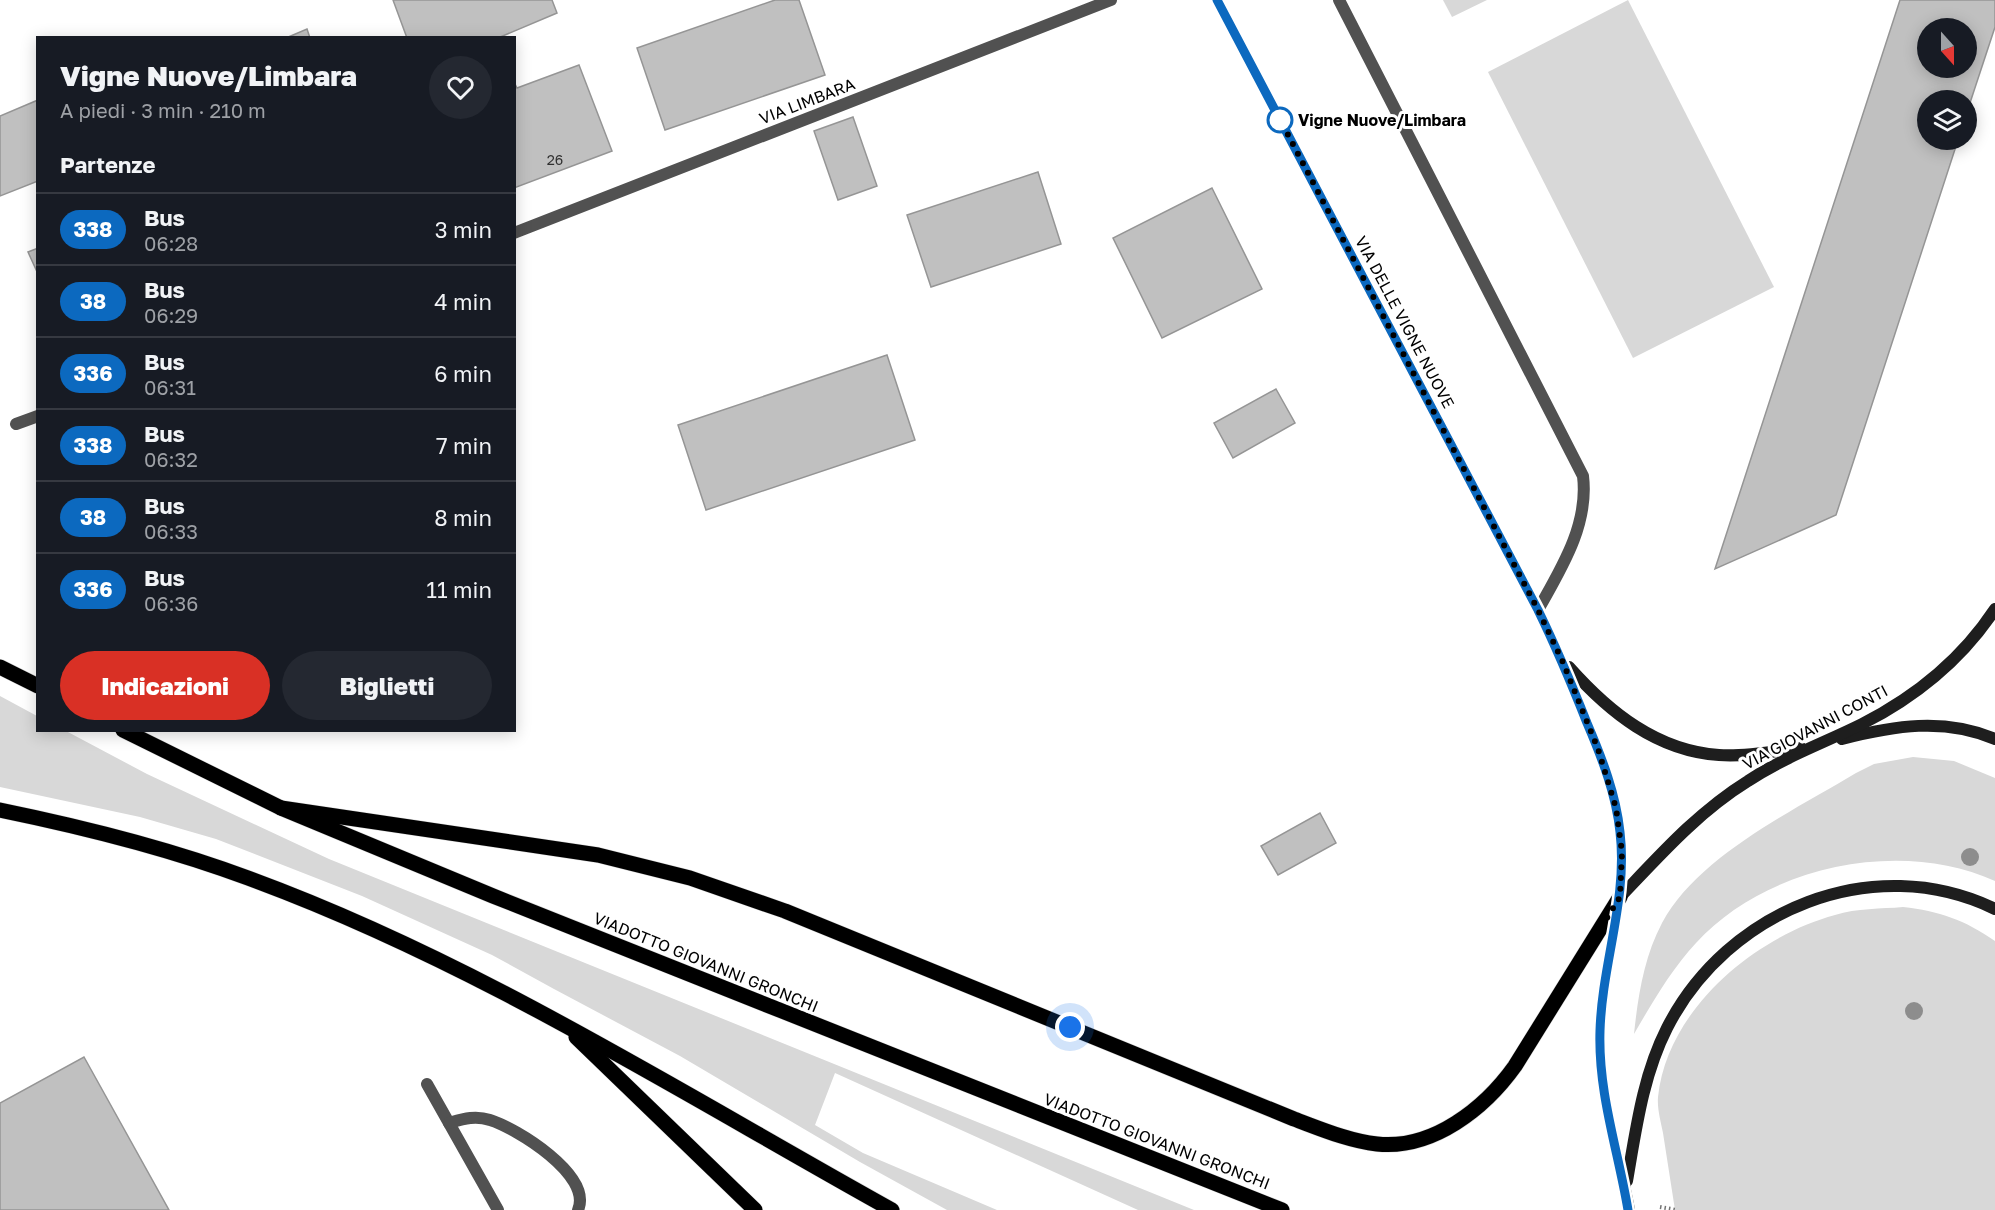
<!DOCTYPE html>
<html lang="it">
<head>
<meta charset="utf-8">
<style>
	:root { --surface:#171b24; --page:#242831; --text:#f1f3f6; --muted:#9ea1a6; --line:#363941; --accent:#d93025 }
	body { margin:0; font-family:"Golos Text",sans-serif; background:var(--page); color:var(--text); height:100vh; display:flex; flex-direction:column; font-size:22px; white-space:nowrap }
	* { box-sizing:border-box; margin:0 }
	p { font-size:20px; color:var(--muted) }
	.icon { flex:none; width:33px; height:33px; fill:none; stroke:currentColor; stroke-width:2; stroke-linecap:round; stroke-linejoin:round }
	.map { position:relative; flex:1; overflow:hidden }
	.side { position:absolute; left:36px; top:36px; width:480px; height:696px; display:flex; flex-direction:column; background:var(--surface); border-radius:0px; box-shadow:0 3px 15px #0003 }
	.side>* { flex:none }
	.badge { padding:0 12px; border-radius:20px; font-size:21px; line-height:39px }
	.needle { width:39px; rotate:159deg }
	.tools { position:absolute; left:1917px; top:18px; display:grid; gap:12px }
	.tools a { display:grid; place-items:center; width:60px; height:60px; border-radius:50%; background:var(--surface); box-shadow:0 3px 15px #0003; font-size:30px }
	.you { position:absolute; width:30px; height:30px; margin:-15px; border:4px solid #fff; border-radius:50%; background:#1a73e8; box-shadow:0 0 0 9px #1a73e833 }
	.map>.badge { position:absolute; translate:-50% -50%; box-shadow:0 0 0 3px #fff }
	h2 { padding:0 24px; font-size:22px; line-height:54px }
	.round { display:grid; place-items:center; flex:none; width:63px; height:63px; border-radius:32px; background:var(--page) }
	.summary { display:flex; align-items:center; justify-content:space-between; height:102px; padding:0 24px }
	h1 { font-size:28px; font-weight:800; line-height:45px }
	.primary-button { display:flex; gap:12px; margin-top:auto; padding:12px 24px }
	.primary-button a { flex:1; height:69px; border-radius:36px; background:var(--accent); color:#fff; font-size:24px; font-weight:800; line-height:69px; text-align:center }
	.primary-button a+a { background:var(--page); color:var(--text) }
	ul { padding:0; list-style:none }
	li { display:flex; align-items:center; gap:18px; height:72px; padding:0 24px; border-top:2px solid var(--line) }
	li div { flex:1 }
	li b { display:block; font-size:22px }
	li em { font-style:normal }
	li .badge { min-width:66px; font-weight:700; text-align:center }
	.map>svg:first-child { display:block }
	.green { fill:#d8d8d8 }
	.building { fill:#c0c0c0; stroke:#959595; stroke-width:1.5; fill-rule:evenodd }
	.lines { fill:none; stroke-linecap:round; stroke-linejoin:round }
	.primary-casing { stroke:#dbdbdb; stroke-width:16 }
	.path { stroke:#737373; stroke-width:4; stroke-dasharray:1.5 3; stroke-linecap:butt }
	.lane { stroke:#515151; stroke-width:12 }
	.street { stroke:#515151; stroke-width:12 }
	.secondary { stroke:#1e1e1e; stroke-width:12 }
	.primary { stroke:#000; stroke-width:15 }
	.tree { fill:#8d8d8d }
	.line-casing { stroke:#fff; stroke-width:14 }
	.line { stroke:#0c69bf; stroke-width:9 }
	.walk { stroke:#000; stroke-width:6; stroke-dasharray:0 10.8 }
	.stop-dot { fill:#fff; stroke:#0c69bf; stroke-width:3 }
	.labels { text-anchor:middle; dominant-baseline:central; stroke-width:6; stroke-linejoin:round; paint-order:stroke }
	.number-label { font-size:14px; fill:#303030 }
	.street-label { font-size:16px; fill:#000; stroke:#fff }
	.stop-label { font-size:16px; font-weight:bold; fill:#000; stroke:#fff; text-anchor:start }
</style>
</head>
<body>
<div class="map">
<svg width="1995" height="1210" viewBox="0 0 1995 1210">
	<rect width="100%" height="100%" fill="#fff"/>
	<g class="green">
		<path d="M1443,0H1487L1452,17Z"/>
		<path d="M1628,0L1774,287L1633,358L1488,72Z"/>
		<path d="M0,696L37,716L38,730L66,731L147,774L329,859L1194,1210H1138L835,1073L815,1125L863,1153L997,1210H947L860,1162L680,1056L554,989L492,955L362,896L216,839L140,817L0,787Z"/>
		<path d="M1913,757L1954,761L1995,778V881C1900,838 1766,866 1696,943C1671,970 1652,1003 1634,1034C1638,996 1644,957 1662,923C1698,856 1793,811 1856,773L1874,764Z"/>
		<path d="M1903,907C1939,911 1965,920 1995,941V1210H1675C1671,1184 1667,1159 1663,1133C1661,1122 1657,1109 1658,1097C1667,1010 1754,937 1835,915C1857,908 1881,909 1903,907Z"/>
	</g>
	<g class="building">
		<path d="M393,0H552L557,13L498,38H407Z"/>
		<path d="M775,0H799L825,75L665,130L637,48Z"/>
		<path d="M1900,0H1995V27L1966,115V100H1928V140H1958L1836,515L1715,569ZM1928,28H1966V68H1928Z"/>
		<path d="M307,29L310,38H286Z"/>
		<path d="M579,65L612,151L514,188V82L517,88Z"/>
		<path d="M38,100V181L0,196V116Z"/>
		<path d="M853,117L877,186L838,200L814,131Z"/>
		<path d="M1038,172L1061,244L931,287L907,215Z"/>
		<path d="M1212,188L1262,289L1162,338L1113,238Z"/>
		<path d="M38,248V274L28,252Z"/>
		<path d="M887,355L915,440L706,510L678,425Z"/>
		<path d="M1276,389L1295,423L1233,458L1214,423Z"/>
		<path d="M1320,813L1336,843L1278,875L1261,846Z"/>
		<path d="M84,1057L169,1210H0V1103Z"/>
	</g>
	<g class="lines">
		<defs>
			<g id="primary">
				<path d="M0,667L38,686"/>
				<path d="M123,730L281,808L493,896L1282,1210"/>
				<path d="M281,808L598,855L690,878L785,911L1294,1119C1321,1129 1349,1141 1377,1144C1433,1150 1485,1108 1515,1066L1620,897"/>
				<path d="M0,810C83,827 168,848 248,878C475,961 681,1093 892,1210"/>
				<path d="M576,1037L755,1210"/>
			</g>
		</defs>
		<use href="#primary" class="primary-casing"/>
		<path class="path" d="M1660,1207L1677,1210"/>
		<g class="lane">
			<path d="M1339,0L1583,476C1589,525 1561,569 1538,610"/>
			<path d="M427,1084L498,1210"/>
			<path d="M449,1123C463,1119 475,1115 490,1120C516,1128 593,1175 578,1210"/>
		</g>
		<g class="street">
			<path d="M514,233L1111,0"/>
			<path d="M16,424L38,416"/>
		</g>
		<g class="secondary">
			<path d="M1217,0L1538,610C1556,647 1572,685 1587,723C1602,758 1616,793 1620,832C1628,899 1602,963 1600,1031C1598,1093 1618,1150 1629,1210"/>
			<path d="M1569,667C1609,712 1657,751 1719,755C1746,757 1775,751 1801,748"/>
			<path d="M1842,739C1893,726 1944,717 1995,739"/>
			<path d="M1620,897C1660,855 1698,812 1748,781C1784,757 1824,743 1862,724C1915,697 1962,659 1995,609"/>
			<path d="M1627,1181C1636,1129 1643,1075 1667,1028C1727,910 1873,850 1995,909"/>
		</g>
		<use href="#primary" class="primary"/>
	</g>
	<g class="tree">
		<circle cx="1970" cy="857" r="9"/>
		<circle cx="1914" cy="1011" r="9"/>
	</g>
	<g class="lines">
		<defs>
			<path id="line" d="M1217,0L1538,610C1556,647 1572,685 1587,723C1602,758 1616,794 1620,832C1628,899 1602,963 1600,1031C1598,1093 1618,1150 1628,1210"/>
		</defs>
		<use href="#line" class="line-casing"/>
		<use href="#line" class="line"/>
		<path class="walk" d="M1070,1027C1131,1052 1193,1077 1255,1103C1291,1118 1340,1142 1379,1144C1436,1147 1485,1109 1515,1066L1620,897L1622,852L1616,808L1598,749L1562,660L1538,610L1276,112L1280,120"/>
	</g>
	<circle class="stop-dot" cx="1280" cy="120" r="12"/>
	<g class="labels">
		<g class="number-label">
			<text x="555" y="159">26</text>
		</g>
		<g class="street-label">
			<text transform="translate(807 101) rotate(-21)">VIA LIMBARA</text>
			<text transform="translate(1405 322) rotate(62)">VIA DELLE VIGNE NUOVE</text>
			<text transform="translate(1815 727) rotate(-28)">VIA GIOVANNI CONTI</text>
			<text transform="translate(706 962) rotate(22)">VIADOTTO GIOVANNI GRONCHI</text>
			<text transform="translate(1157 1141) rotate(21)">VIADOTTO GIOVANNI GRONCHI</text>
		</g>
		<g class="stop-label">
			<text x="1298" y="120">Vigne Nuove/Limbara</text>
		</g>
	</g>
</svg>
<div class="tools">
<a><svg class="needle" viewBox="-14 -14 28 28"><path d="M0-13l5 13h-10z" fill="#e53935"/><path d="M0 13l5-13h-10z" fill="#9ea1a6"/></svg></a>
<a><svg class="icon" aria-label="layers" viewBox="0 0 24 24"><path d="M12 4l9 5-9 5-9-5zM3 14l9 5 9-5"/></svg></a>
</div>
<div class="you" style="left:1070px;top:1027px"></div>
<section class="side">
<div class="summary"><div><h1>Vigne Nuove/Limbara</h1><p>A piedi · 3 min · 210 m</p></div><a class="round"><svg class="icon" aria-label="heart" viewBox="0 0 24 24"><path d="M12 20l-8-8c-3-5 5-10 8-4 3-6 11-1 8 4z"/></svg></a></div>
<h2>Partenze</h2>
<ul>
<li><span class="badge" style="background:#0c69bf;color:#fff">338</span><div><b>Bus</b><p>06:28</p></div><em>3 min</em></li>
<li><span class="badge" style="background:#0c69bf;color:#fff">38</span><div><b>Bus</b><p>06:29</p></div><em>4 min</em></li>
<li><span class="badge" style="background:#0c69bf;color:#fff">336</span><div><b>Bus</b><p>06:31</p></div><em>6 min</em></li>
<li><span class="badge" style="background:#0c69bf;color:#fff">338</span><div><b>Bus</b><p>06:32</p></div><em>7 min</em></li>
<li><span class="badge" style="background:#0c69bf;color:#fff">38</span><div><b>Bus</b><p>06:33</p></div><em>8 min</em></li>
<li><span class="badge" style="background:#0c69bf;color:#fff">336</span><div><b>Bus</b><p>06:36</p></div><em>11 min</em></li>
</ul>
<div class="primary-button"><a>Indicazioni</a><a>Biglietti</a></div>
</section>
</div>
</body>
</html>
